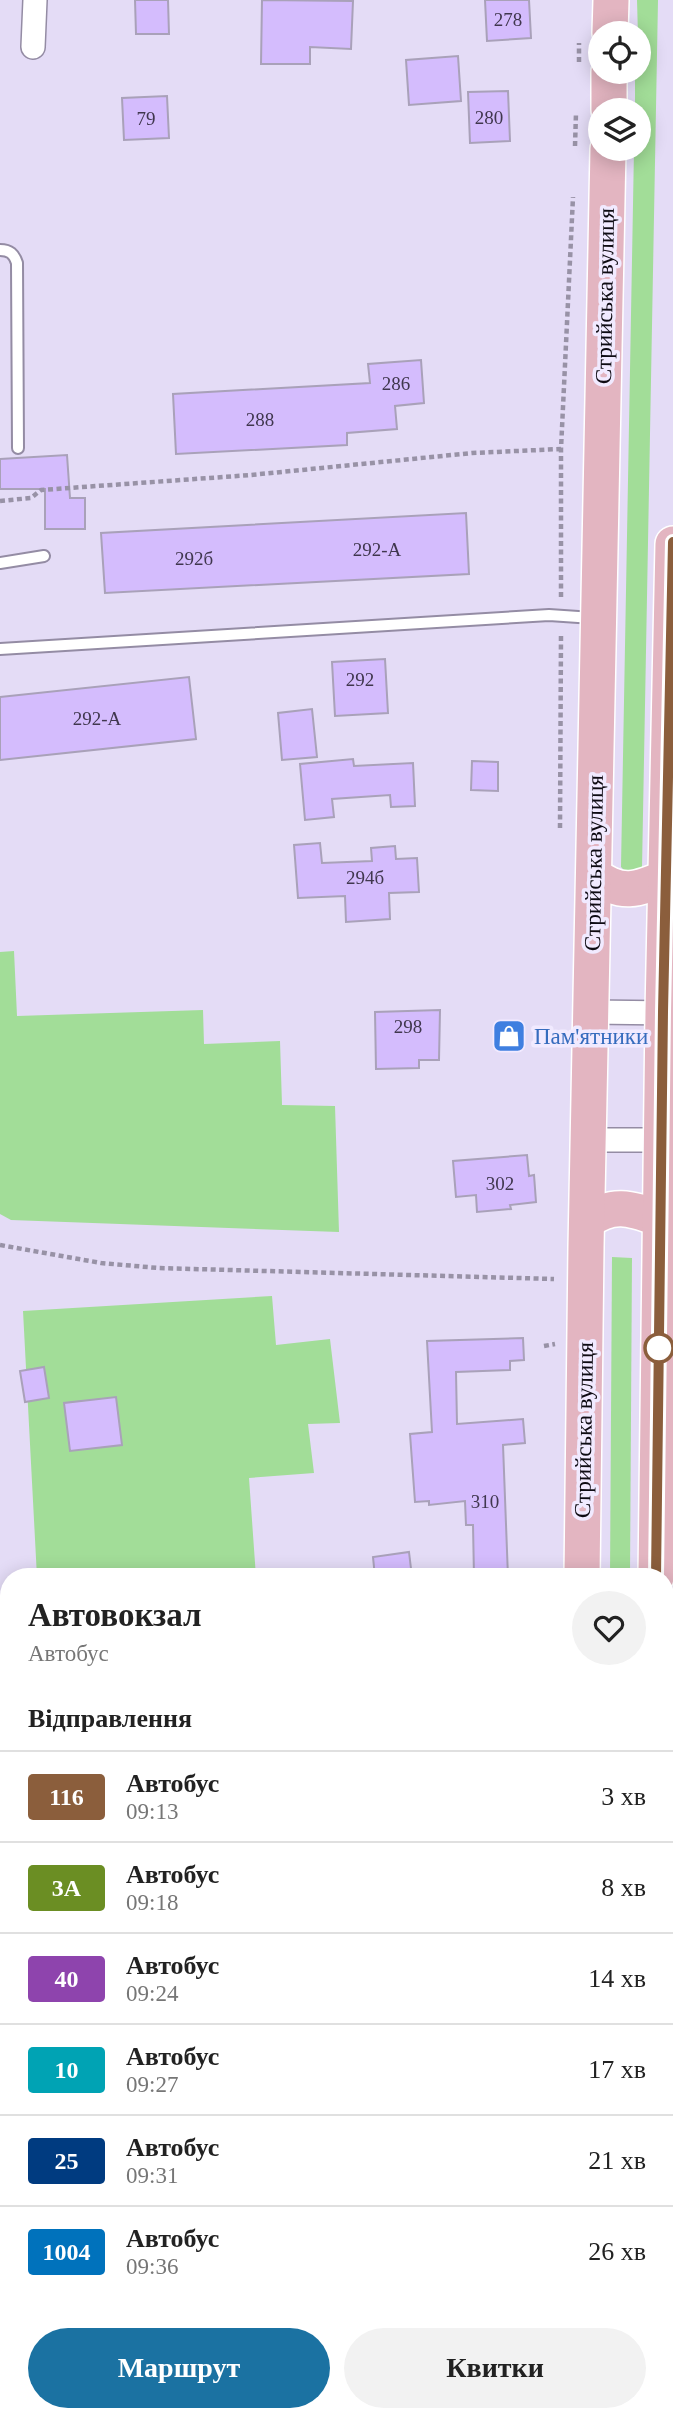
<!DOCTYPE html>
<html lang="uk">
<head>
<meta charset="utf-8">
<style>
	:root { --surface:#fff; --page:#f2f2f2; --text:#222; --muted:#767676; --line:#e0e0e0; --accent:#1b72a2 }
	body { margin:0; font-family:"Times New Roman",serif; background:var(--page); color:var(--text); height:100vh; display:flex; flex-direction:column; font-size:26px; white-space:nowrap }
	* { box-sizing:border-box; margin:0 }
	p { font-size:23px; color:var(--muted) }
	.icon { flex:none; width:38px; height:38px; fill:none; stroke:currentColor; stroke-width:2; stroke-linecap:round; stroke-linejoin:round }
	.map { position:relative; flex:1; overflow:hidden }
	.details { position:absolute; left:0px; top:1568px; width:674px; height:854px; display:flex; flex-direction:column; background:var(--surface); border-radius:28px 28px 0 0; box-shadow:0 4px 18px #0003 }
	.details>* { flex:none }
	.badge { padding:0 14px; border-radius:5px; font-size:24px; line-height:46px }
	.buttons { position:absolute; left:588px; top:21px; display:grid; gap:14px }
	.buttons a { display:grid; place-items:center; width:63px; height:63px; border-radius:50%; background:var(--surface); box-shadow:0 4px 18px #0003; font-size:35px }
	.map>.badge { position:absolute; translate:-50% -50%; box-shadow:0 0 0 4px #fff }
	h2 { padding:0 28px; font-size:26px; line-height:63px }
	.round { display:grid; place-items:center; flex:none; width:74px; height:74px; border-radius:37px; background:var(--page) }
	.overview { display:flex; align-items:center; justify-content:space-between; height:119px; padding:0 28px }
	h1 { font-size:33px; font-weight:700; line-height:52px }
	.action { display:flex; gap:14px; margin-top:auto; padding:14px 28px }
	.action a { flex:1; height:80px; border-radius:42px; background:var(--accent); color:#fff; font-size:28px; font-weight:700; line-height:80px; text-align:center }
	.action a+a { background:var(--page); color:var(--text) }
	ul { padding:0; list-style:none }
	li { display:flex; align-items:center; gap:21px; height:91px; padding:0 28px; border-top:2px solid var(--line) }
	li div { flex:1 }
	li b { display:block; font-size:26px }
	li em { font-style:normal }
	li .badge { min-width:77px; font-weight:700; text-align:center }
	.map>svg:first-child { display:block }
	.green { fill:#a2dd98 }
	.building { fill:#d4bcfd; stroke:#a9a1b9; stroke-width:2 }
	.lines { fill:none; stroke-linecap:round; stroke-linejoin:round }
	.service-casing { stroke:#948ca4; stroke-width:14 }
	.minor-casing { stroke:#948ca4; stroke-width:26 }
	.primary-casing { stroke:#fff; stroke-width:38 }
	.path { stroke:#9892a6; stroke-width:4.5; stroke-dasharray:5 3.5; stroke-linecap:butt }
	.service { stroke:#fff; stroke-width:10 }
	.minor { stroke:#fff; stroke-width:23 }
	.primary { stroke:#e3b5c1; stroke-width:35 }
	.line-casing { stroke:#fff; stroke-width:16 }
	.line { stroke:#8b5e3c; stroke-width:10 }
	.stop-dot { fill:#fff; stroke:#8b5e3c; stroke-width:3.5 }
	.labels { text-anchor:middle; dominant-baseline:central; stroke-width:7; stroke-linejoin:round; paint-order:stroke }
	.number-label { font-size:19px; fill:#40374e }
	.street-label { font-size:23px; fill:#0e0b13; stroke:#f1eaff }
	.shop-label { font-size:23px; fill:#366cbe; stroke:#f1eaff; text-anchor:start }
</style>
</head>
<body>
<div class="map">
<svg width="673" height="2422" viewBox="0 0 673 2422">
	<rect width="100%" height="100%" fill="#e4dcf6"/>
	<g class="green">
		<path d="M637,0H658L642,868L641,872H626L621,867L634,149H639V110H635V72H639Z"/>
		<path d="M14,951L17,1016L203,1010L204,1044L280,1041L282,1105L335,1106L339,1232L11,1220L0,1214V952Z"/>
		<path d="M612,1257L632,1258L630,1577H610Z"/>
		<path d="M272,1296L276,1345L330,1339L340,1423L308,1424L314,1473L249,1478L256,1577H37L23,1311Z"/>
	</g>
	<g class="building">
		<path d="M135,0H168L169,34H136Z"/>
		<path d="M262,0L353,1L351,49L310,47V64H261Z"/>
		<path d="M485,0H529L531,38L487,41Z"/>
		<path d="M458,56L461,101L409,105L406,60Z"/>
		<path d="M508,91L510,141L470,143L468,92Z"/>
		<path d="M167,96L169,138L124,140L122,98Z"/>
		<path d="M421,360L424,403L395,406L397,429L347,433V445L176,454L173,394L370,383L368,364Z"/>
		<path d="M67,455L70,498H85V529H45V489H0V459Z"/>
		<path d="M466,513L469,574L105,593L101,533Z"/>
		<path d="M385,659L388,713L335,716L332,662Z"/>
		<path d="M189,677L196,739L0,760V697Z"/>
		<path d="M312,709L317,757L282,760L278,713Z"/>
		<path d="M353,759L354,766L413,763L415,806L391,807L390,795L332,799L334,817L305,820L300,764Z"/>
		<path d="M472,761L498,762V791L471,790Z"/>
		<path d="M320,843L322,863L372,861L371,848L395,846L396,859L417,858L419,892L389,893L390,919L346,922L345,896L298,898L294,845Z"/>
		<path d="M440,1010L439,1060H419V1068L376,1069L375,1012Z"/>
		<path d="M527,1155L529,1176L534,1175L536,1202L510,1205L511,1209L477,1212L476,1195L456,1197L453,1161Z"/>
		<path d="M523,1338L524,1360L510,1361V1370L456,1372L457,1424L523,1419L525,1443L503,1445L508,1577H474L473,1525H466L465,1501L429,1505V1501L415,1502L410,1434L432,1432L427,1341Z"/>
		<path d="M44,1367L49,1398L25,1402L20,1371Z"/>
		<path d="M116,1397L122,1445L70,1451L64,1403Z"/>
		<path d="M409,1552L412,1577H375L373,1557Z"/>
	</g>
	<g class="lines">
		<defs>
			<g id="service">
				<path d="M0,250C10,250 14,254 17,263L18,448"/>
				<path d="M0,563L44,556"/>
				<path d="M0,649L549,615L593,618"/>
				<path d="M665,1595L673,1596"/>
				<path d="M665,2051H673"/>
				<path d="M0,2135L9,2134"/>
				<path d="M665,2353H673"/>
			</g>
			<g id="minor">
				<path d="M33,47L35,0"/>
				<path d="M591,1012L673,1013"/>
				<path d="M589,1140H673"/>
				<path d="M0,1814L8,1839L9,1851"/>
				<path d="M0,2339L9,2338"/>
				<path d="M22,2422L23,2413"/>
			</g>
			<g id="primary">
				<path d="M610,33L611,0"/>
				<path d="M609,110V72"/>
				<path d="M594,875C621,896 637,890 667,877"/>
				<path d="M587,1221C614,1201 632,1209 661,1219"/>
				<path d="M582,1577L586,1247L608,149"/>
				<path d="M656,1577L663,1012L673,544"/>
				<path d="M573,2413V2422"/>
				<path d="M648,2413V2422"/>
			</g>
		</defs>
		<use href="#service" class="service-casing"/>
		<use href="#minor" class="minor-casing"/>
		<use href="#primary" class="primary-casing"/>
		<g class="path">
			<path d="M579,62V43"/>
			<path d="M575,146L576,113"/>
			<path d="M0,501L31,498L41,490L251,475L472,453L561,449"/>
			<path d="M561,597V449L573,197"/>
			<path d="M560,828L561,634"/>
			<path d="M0,1245L101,1263L158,1268L554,1279"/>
			<path d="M544,1346L555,1344"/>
			<path d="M537,2422V2413"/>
		</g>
		<use href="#service" class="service"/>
		<use href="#minor" class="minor"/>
		<use href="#primary" class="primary"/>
	</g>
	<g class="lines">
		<defs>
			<path id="line" d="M656,1577L663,1012L673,542"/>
		</defs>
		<use href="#line" class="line-casing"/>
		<use href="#line" class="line"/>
	</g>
	<defs>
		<symbol id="shop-square" viewBox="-11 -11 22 22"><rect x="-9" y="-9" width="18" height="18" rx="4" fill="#3f7fe0" stroke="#f1eaff"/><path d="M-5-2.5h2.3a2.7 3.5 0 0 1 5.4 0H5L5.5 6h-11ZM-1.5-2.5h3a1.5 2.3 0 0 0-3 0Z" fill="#fff"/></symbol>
	</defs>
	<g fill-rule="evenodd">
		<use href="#shop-square" x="490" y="1017" width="38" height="38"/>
	</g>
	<circle class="stop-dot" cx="659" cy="1348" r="14"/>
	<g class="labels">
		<g class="number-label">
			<text x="508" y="19">278</text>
			<text x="489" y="117">280</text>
			<text x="146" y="118">79</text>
			<text x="396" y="383">286</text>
			<text x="260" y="419">288</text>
			<text x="377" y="549">292-А</text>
			<text x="194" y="558">292б</text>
			<text x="360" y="679">292</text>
			<text x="97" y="718">292-А</text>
			<text x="365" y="877">294б</text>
			<text x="408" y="1026">298</text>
			<text x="500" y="1183">302</text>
			<text x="485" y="1501">310</text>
		</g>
		<g class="street-label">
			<text transform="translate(605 296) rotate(-89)">Стрийська вулиця</text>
			<text transform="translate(594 863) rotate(-89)">Стрийська вулиця</text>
			<text transform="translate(584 1430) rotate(-89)">Стрийська вулиця</text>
		</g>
		<g class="shop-label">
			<text x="534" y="1036">Пам'ятники</text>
		</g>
	</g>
</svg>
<div class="buttons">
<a><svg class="icon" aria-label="locate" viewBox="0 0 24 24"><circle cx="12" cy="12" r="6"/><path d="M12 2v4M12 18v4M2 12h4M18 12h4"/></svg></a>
<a><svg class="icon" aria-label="layers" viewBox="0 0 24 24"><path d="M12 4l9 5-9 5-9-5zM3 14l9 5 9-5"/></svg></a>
</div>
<section class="details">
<div class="overview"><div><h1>Автовокзал</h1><p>Автобус</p></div><a class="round"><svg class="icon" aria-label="heart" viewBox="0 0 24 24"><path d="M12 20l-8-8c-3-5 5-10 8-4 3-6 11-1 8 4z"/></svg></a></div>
<h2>Відправлення</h2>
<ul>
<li><span class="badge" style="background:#8b5e3c;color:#fff">116</span><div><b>Автобус</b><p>09:13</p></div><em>3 хв</em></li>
<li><span class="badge" style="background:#6b8e23;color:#fff">3А</span><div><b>Автобус</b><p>09:18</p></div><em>8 хв</em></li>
<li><span class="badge" style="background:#8e44ad;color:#fff">40</span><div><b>Автобус</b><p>09:24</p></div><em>14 хв</em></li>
<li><span class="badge" style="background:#00a3b4;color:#fff">10</span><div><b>Автобус</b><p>09:27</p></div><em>17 хв</em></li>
<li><span class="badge" style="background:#003b80;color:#fff">25</span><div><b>Автобус</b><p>09:31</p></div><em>21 хв</em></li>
<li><span class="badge" style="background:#0072bc;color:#fff">1004</span><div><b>Автобус</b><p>09:36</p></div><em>26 хв</em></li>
</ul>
<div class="action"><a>Маршрут</a><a>Квитки</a></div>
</section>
</div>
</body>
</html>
